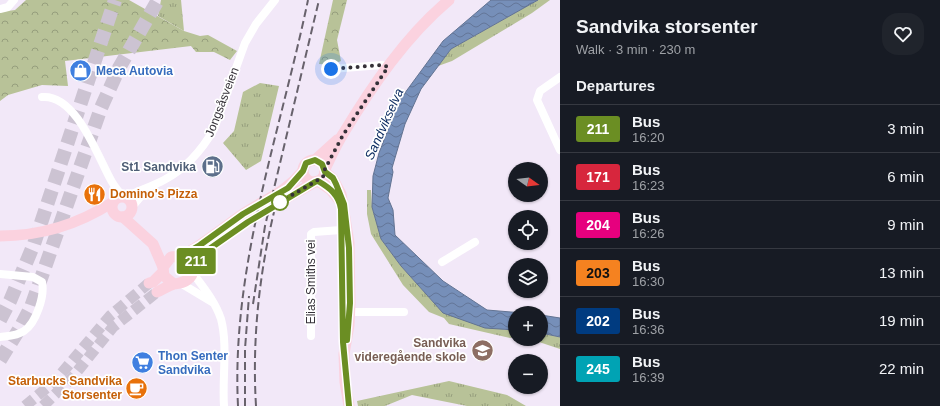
<!DOCTYPE html>
<html lang="en">
<head>
<meta charset="utf-8">
<style>
	:root { --surface:#171b24; --page:#20242c; --text:#f1f3f6; --muted:#9ea1a6; --line:#363941 }
	body { margin:0; font-family:Helvetica,sans-serif; background:var(--page); color:var(--text); height:100vh; display:flex; flex-direction:column; font-size:15px; white-space:nowrap }
	* { box-sizing:border-box; margin:0 }
	p { font-size:13px; color:var(--muted) }
	.icon { flex:none; width:22px; height:22px; fill:none; stroke:currentColor; stroke-width:2; stroke-linecap:round; stroke-linejoin:round }
	.map { position:relative; flex:1; overflow:hidden }
	.drawer { display:flex; flex-direction:column; background:var(--surface); width:380px }
	.drawer>* { flex:none }
	.badge { padding:0 8px; border-radius:3px; font-size:14px; line-height:26px }
	.needle { width:26px; rotate:104deg }
	.tools { position:absolute; left:508px; top:162px; display:grid; gap:8px }
	.tools a { display:grid; place-items:center; width:40px; height:40px; border-radius:50%; background:var(--surface); box-shadow:0 1px 3px #0004; font-size:20px }
	.you { position:absolute; width:20px; height:20px; margin:-10px; border:3px solid #fff; border-radius:50%; background:#1a73e8; box-shadow:0 0 0 6px #1a73e833 }
	.map>.badge { position:absolute; translate:-50% -50%; box-shadow:0 0 0 2px #fff }
	h2 { padding:0 16px; font-size:15px; line-height:36px }
	.round { display:grid; place-items:center; flex:none; width:42px; height:42px; border-radius:16px; background:var(--page) }
	.overview { display:flex; align-items:center; justify-content:space-between; height:68px; padding:0 16px }
	h1 { font-size:19px; font-weight:800; line-height:30px }
	ul { padding:0; list-style:none }
	li { display:flex; align-items:center; gap:12px; height:48px; padding:0 16px; border-top:1px solid var(--line) }
	li div { flex:1 }
	li b { display:block; font-size:15px }
	li em { font-style:normal }
	li .badge { min-width:44px; font-weight:700; text-align:center }
	main { display:flex; flex:1; min-height:0 }
	.map>svg:first-child { display:block }
	.grass { fill:url(#grass-tufts) }
	.forest { fill:url(#forest-crowns) }
	.water { fill:url(#water-waves); stroke:#627392 }
	.lines { fill:none; stroke-linecap:round; stroke-linejoin:round }
	.secondary-tunnel { stroke:#ccc3d2; stroke-width:11; stroke-dasharray:11 5.5; stroke-linecap:butt }
	.highway-tunnel { stroke:#ccc3d2; stroke-width:14; stroke-dasharray:14 7; stroke-linecap:butt }
	.street { stroke:#fff; stroke-width:8 }
	.secondary { stroke:#fbd2df; stroke-width:11 }
	.rail { stroke:#68626c; stroke-width:2; stroke-dasharray:8 4; stroke-linecap:butt }
	.line-casing { stroke:#fff; stroke-width:9 }
	.line { stroke:#6b8e23; stroke-width:6 }
	.walk { stroke:#353138; stroke-width:4; stroke-dasharray:0 7.2 }
	.stop-dot { fill:#fff; stroke:#6b8e23; stroke-width:2 }
	.labels { text-anchor:middle; dominant-baseline:central; stroke-width:3.5; stroke-linejoin:round; paint-order:stroke }
	.shop-label { font-size:12px; font-weight:bold; fill:#366cbe; stroke:#fff; text-anchor:start }
	.street-label { font-size:12px; fill:#353138; stroke:#fff }
	.service-label { font-size:12px; font-weight:bold; fill:#4e5e75; stroke:#fff; text-anchor:end }
	.food-label { font-size:12px; font-weight:bold; fill:#c56008; stroke:#fff; text-anchor:start }
	.education-label { font-size:12px; font-weight:bold; fill:#785e54; stroke:#fff; text-anchor:end }
	.water-label { font-size:13px; font-style:italic; fill:#0f2e62; stroke:#fff }
</style>
</head>
<body>
<main>
<div class="map">
<svg width="560" height="406" viewBox="0 0 560 406">
	<defs>
		<pattern id="grass-tufts" width="24" height="20" patternUnits="userSpaceOnUse"><rect width="24" height="20" fill="#b8c298"/><path d="M3 7l-1-3M5 7V3M7 7l1-3M15 17l-1-3M17 17v-4M19 17l1-3" fill="none" stroke="#969e7d"/></pattern>
		<pattern id="forest-crowns" width="20" height="18" patternUnits="userSpaceOnUse"><rect width="20" height="18" fill="#b8c298"/><path d="M2 6a3 3 0 1 1 6 0M12 15a3 3 0 1 1 6 0" fill="none" stroke="#969e7d"/></pattern>
		<pattern id="water-waves" width="16" height="10" patternUnits="userSpaceOnUse"><rect width="16" height="10" fill="#768fb9"/><path d="M0 5q4-4 8 0t8 0" fill="none" stroke="#627597"/></pattern>
	</defs>
	<rect width="100%" height="100%" fill="#f2e8f8"/>
	<g class="grass">
		<path d="M161,0H181L184,31L158,16Z"/>
		<path d="M538,0H550L532,13L452,61L438,66L451,49Z"/>
		<path d="M260,83L279,86L261,161L246,170L223,143L234,131L243,92Z"/>
		<path d="M367,190H371L372,207L381,239L401,266L443,313L506,330H515V337L510,338L449,324L444,318L429,312L403,285L371,234L367,214Z"/>
		<path d="M541,333L560,337V349L530,339H541Z"/>
		<path d="M449,381L507,395L526,406H467L412,395L385,406H358L357,401Z"/>
	</g>
	<g class="forest">
		<path d="M26,0H129L184,31L200,36L208,35L237,51L230,60L214,52H196L191,46L65,61L68,86L42,85L8,95L0,101V12L15,10Z"/>
		<path d="M333,0H347L337,40L341,61L332,65L319,64Z"/>
	</g>
	<g class="water">
		<path d="M491,0H538L451,49L421,89L405,124L392,168L393,172L388,198L393,210L395,235L443,281L487,310L523,313H515V330L485,328L443,313L401,266L381,239L372,207L373,176L379,153L399,101L443,41Z"/>
		<path d="M541,315L560,318V337L541,333Z"/>
	</g>
	<g class="lines">
		<g class="secondary-tunnel">
			<path d="M25,406L55,381L110,316L149,283"/>
			<path d="M43,406L71,379L113,327L157,292"/>
		</g>
		<g class="highway-tunnel">
			<path d="M0,320L10,301L34,244L115,0"/>
			<path d="M0,360L20,328L31,307L101,108L119,68L158,0"/>
		</g>
		<g class="street">
			<path d="M0,9L8,7L14,0"/>
			<path d="M331,69L382,65L388,67"/>
			<path d="M560,77L540,91L537,100L560,150"/>
			<path d="M42,97C77,94 98,158 112,182C115,187 119,192 123,197"/>
			<path d="M124,198C137,191 151,187 164,180C185,169 202,150 214,129L245,43L256,24L275,0"/>
			<path d="M132,207L148,188"/>
			<path d="M442,262L475,242"/>
			<path d="M192,272C203,287 215,301 221,319C228,345 222,379 224,406"/>
			<path d="M0,274L33,277L42,282C45,296 36,323 24,331C17,336 8,336 0,337"/>
			<path d="M182,284L212,302"/>
			<path d="M343,312H404"/>
			<path d="M311,336V234L314,232L341,230"/>
		</g>
		<g class="secondary">
			<path d="M315,160L337,140"/>
			<circle cx="314" cy="171" r="11"/>
			<path d="M325,169C331,157 336,145 343,134C372,86 406,36 449,0"/>
			<path d="M325,172L333,179L341,194L349,243L350,303L349,325L344,354L345,382L349,406"/>
			<path d="M318,181L331,190L339,200"/>
			<circle cx="122" cy="207" r="10"/>
			<path d="M123,217L153,244L163,267"/>
			<path d="M0,236C41,236 79,224 113,202"/>
			<path d="M181,256C204,245 222,228 243,214C266,199 285,193 303,171"/>
			<path d="M192,266C219,233 278,203 315,182"/>
			<path d="M149,283L153,282L163,272"/>
			<path d="M157,292C162,290 169,285 174,284C183,283 195,279 192,267C190,261 186,258 181,256L171,257L163,267L164,276L174,284"/>
		</g>
		<g class="rail">
			<path d="M253,304L265,226L319,0"/>
			<path d="M238,406C231,267 280,134 308,0"/>
			<path d="M245,406V349L249,296"/>
			<path d="M256,406C252,341 259,275 274,212"/>
		</g>
	</g>
	<g class="lines">
		<defs>
			<path id="line" d="M347,340L350,303L349,248L344,204L336,184L333,178L325,172L322,164L315,160L306,163L303,171L288,188L243,214L200,245L181,256L189,261L192,266L205,252L248,222L315,182L318,181C330,188 339,195 341,209L343,342L349,406"/>
		</defs>
		<use href="#line" class="line-casing"/>
		<use href="#line" class="line"/>
		<path class="walk" d="M280,202L323,177L325,169L343,135L388,67L382,65L331,69"/>
	</g>
	<defs>
		<symbol id="shop-disc" viewBox="-11 -11 22 22"><circle r="9.5" fill="#3f7fe0" stroke="#fff"/><path d="M-5-2.5h2.3a2.7 3.5 0 0 1 5.4 0H5L5.5 6h-11ZM-1.5-2.5h3a1.5 2.3 0 0 0-3 0Z" fill="#fff"/></symbol>
		<symbol id="fuel-disc" viewBox="-11 -11 22 22"><circle r="9.5" fill="#5c6f8a" stroke="#fff"/><path d="M-5.5-6h7V0h2V4h1.3V-2.5L3-4.5l.8-.8L6-3V5H2.5V1h-1V6h-7ZM-4.2-4.7v3.2H.2V-4.7Z" fill="#fff"/></symbol>
		<symbol id="restaurant-disc" viewBox="-11 -11 22 22"><circle r="9.5" fill="#e8710a" stroke="#fff"/><path d="M-5-6h1v4h1v-4h1v4h1v-4h1v5L-1.5 .5V6h-2V.5L-5-1ZM5-6V6H3V1.5H1.5Q1.5-4 5-6Z" fill="#fff"/></symbol>
		<symbol id="school-disc" viewBox="-11 -11 22 22"><circle r="9.5" fill="#8d6e63" stroke="#fff"/><path d="M0-5L7-2L0 1L-7-2ZM-4 1L0 2.5L4 1V4Q0 6-4 4Z" fill="#fff"/></symbol>
		<symbol id="supermarket-disc" viewBox="-11 -11 22 22"><circle r="9.5" fill="#3f7fe0" stroke="#fff"/><path d="M-6-5.5h2.5l.6 2H6L4.5 2H-2.5L-4.4-4H-6ZM-1.5 3.2a1.3 1.3 0 1 0 .1 0ZM3 3.2a1.3 1.3 0 1 0 .1 0Z" fill="#fff"/></symbol>
		<symbol id="cafe-disc" viewBox="-11 -11 22 22"><circle r="9.5" fill="#e8710a" stroke="#fff"/><path d="M-5.5-4.5H6V0H3Q3 3.5 0 3.5H-2.5Q-5.5 3.5-5.5 0ZM3-3.2v2h1.7v-2ZM-6 4.5H4V6H-6Z" fill="#fff"/></symbol>
	</defs>
	<g fill-rule="evenodd">
		<use href="#shop-disc" x="68" y="58" width="25" height="25"/>
		<use href="#fuel-disc" x="200" y="154" width="25" height="25"/>
		<use href="#restaurant-disc" x="82" y="182" width="25" height="25"/>
		<use href="#school-disc" x="470" y="338" width="25" height="25"/>
		<use href="#supermarket-disc" x="130" y="350" width="25" height="25"/>
		<use href="#cafe-disc" x="124" y="376" width="25" height="25"/>
	</g>
	<circle class="stop-dot" cx="280" cy="202" r="8"/>
	<g class="labels">
		<g class="shop-label">
			<text x="96" y="71">Meca Autovia</text>
			<text x="158" y="356">Thon Senter<tspan x="158" dy="14">Sandvika</tspan></text>
		</g>
		<g class="street-label">
			<text transform="translate(222 102) rotate(-69)">Jongsåsveien</text>
			<text transform="translate(311 282) rotate(-90)">Elias Smiths vei</text>
		</g>
		<g class="service-label">
			<text x="196" y="167">St1 Sandvika</text>
		</g>
		<g class="food-label">
			<text x="110" y="194">Domino's Pizza</text>
			<text x="122" y="381" text-anchor="end">Starbucks Sandvika<tspan x="122" dy="14">Storsenter</tspan></text>
		</g>
		<g class="education-label">
			<text x="466" y="343">Sandvika<tspan x="466" dy="14">videregående skole</tspan></text>
		</g>
		<g class="water-label">
			<text transform="translate(384 124) rotate(-66)">Sandvikselva</text>
		</g>
	</g>
</svg>
<div class="tools">
<a><svg class="needle" viewBox="-14 -14 28 28"><path d="M0-13l5 13h-10z" fill="#e53935"/><path d="M0 13l5-13h-10z" fill="#9ea1a6"/></svg></a>
<a><svg class="icon" aria-label="locate" viewBox="0 0 24 24"><circle cx="12" cy="12" r="6"/><path d="M12 2v4M12 18v4M2 12h4M18 12h4"/></svg></a>
<a><svg class="icon" aria-label="layers" viewBox="0 0 24 24"><path d="M12 4l9 5-9 5-9-5zM3 14l9 5 9-5"/></svg></a>
<a>+</a>
<a>−</a>
</div>
<div class="you" style="left:331px;top:69px"></div>
<b class="badge" style="left:196px;top:261px;background:#6b8e23;color:#fff">211</b>
</div>
<section class="drawer">
<div class="overview"><div><h1>Sandvika storsenter</h1><p>Walk · 3 min · 230 m</p></div><a class="round"><svg class="icon" aria-label="heart" viewBox="0 0 24 24"><path d="M12 20l-8-8c-3-5 5-10 8-4 3-6 11-1 8 4z"/></svg></a></div>
<h2>Departures</h2>
<ul>
<li><span class="badge" style="background:#6b8e23;color:#fff">211</span><div><b>Bus</b><p>16:20</p></div><em>3 min</em></li>
<li><span class="badge" style="background:#d7263d;color:#fff">171</span><div><b>Bus</b><p>16:23</p></div><em>6 min</em></li>
<li><span class="badge" style="background:#e6007e;color:#fff">204</span><div><b>Bus</b><p>16:26</p></div><em>9 min</em></li>
<li><span class="badge" style="background:#f58220;color:#111">203</span><div><b>Bus</b><p>16:30</p></div><em>13 min</em></li>
<li><span class="badge" style="background:#003b80;color:#fff">202</span><div><b>Bus</b><p>16:36</p></div><em>19 min</em></li>
<li><span class="badge" style="background:#00a3b4;color:#fff">245</span><div><b>Bus</b><p>16:39</p></div><em>22 min</em></li>
</ul>
</section>
</main>
</body>
</html>
